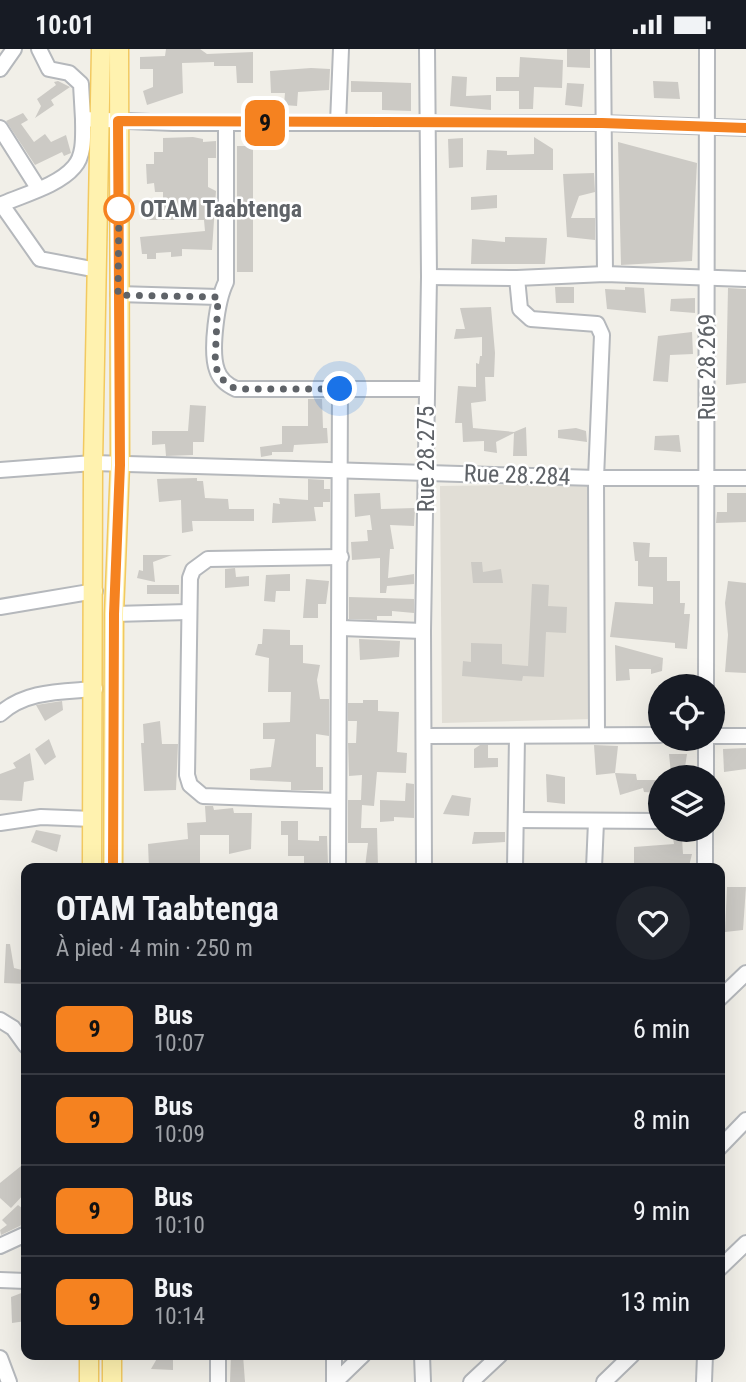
<!DOCTYPE html>
<html lang="fr">
<head>
<meta charset="utf-8">
<style>
	:root { --surface:#171b24; --page:#20242c; --text:#f1f3f6; --muted:#9ea1a6; --line:#363941 }
	body { margin:0; font-family:"Roboto Condensed",sans-serif; background:var(--page); color:var(--text); height:100vh; display:flex; flex-direction:column; font-size:26px; white-space:nowrap }
	* { box-sizing:border-box; margin:0 }
	p { font-size:23px; color:var(--muted) }
	.icon { flex:none; width:38px; height:38px; fill:none; stroke:currentColor; stroke-width:2; stroke-linecap:round; stroke-linejoin:round }
	.map { position:relative; flex:1; overflow:hidden }
	.drawer { position:absolute; left:21px; top:814px; width:704px; height:497px; display:flex; flex-direction:column; background:var(--surface); border-radius:14px; box-shadow:0 7px 28px #0002 }
	.drawer>* { flex:none }
	.badge { padding:0 14px; border-radius:10px; font-size:24px; line-height:46px }
	.fabs { position:absolute; left:648px; top:625px; display:grid; gap:14px }
	.fabs a { display:grid; place-items:center; width:77px; height:77px; border-radius:50%; background:var(--surface); box-shadow:0 7px 28px #0002; font-size:35px }
	.you { position:absolute; width:35px; height:35px; margin:-18px; border:5px solid #fff; border-radius:50%; background:#1a73e8; box-shadow:0 0 0 10px #1a73e833 }
	.map>.badge { position:absolute; translate:-50% -50%; box-shadow:0 0 0 4px #fff }
	.round { display:grid; place-items:center; flex:none; width:74px; height:74px; border-radius:37px; background:var(--page) }
	.overview { display:flex; align-items:center; justify-content:space-between; height:119px; padding:0 35px }
	h1 { font-size:33px; font-weight:700; line-height:52px }
	ul { padding:0; list-style:none }
	li { display:flex; align-items:center; gap:21px; height:91px; padding:0 35px; border-top:2px solid var(--line) }
	li div { flex:1 }
	li b { display:block; font-size:26px }
	li em { font-style:normal }
	li .badge { min-width:77px; font-weight:700; text-align:center }
	.status { display:flex; justify-content:space-between; align-items:center; height:49px; padding:0 35px; background:var(--surface); direction:ltr }
	.status svg { height:19px; fill:currentColor }
	.map>svg:first-child { display:block }
	.education { fill:#e1ded6 }
	.building { fill:#cccac5 }
	.lines { fill:none; stroke-linecap:round; stroke-linejoin:round }
	.minor-casing { stroke:#b5b8bc; stroke-width:18 }
	.major-casing { stroke:#f2c960; stroke-width:21 }
	.minor { stroke:#fff; stroke-width:14 }
	.major { stroke:#fff2af; stroke-width:18 }
	.line-casing { stroke:#fff; stroke-width:16 }
	.line { stroke:#f58220; stroke-width:10 }
	.walk { stroke:#5f6368; stroke-width:7; stroke-dasharray:0 12.6 }
	.stop-dot { fill:#fff; stroke:#f58220; stroke-width:3.5 }
	.labels { text-anchor:middle; dominant-baseline:central; stroke-width:5; stroke-linejoin:round; paint-order:stroke }
	.stop-label { font-size:24px; font-weight:bold; fill:#5f6368; stroke:#fff; text-anchor:start }
	.street-label { font-size:24px; fill:#5f6368; stroke:#fff }
</style>
</head>
<body>
<div class="status"><b>10:01</b><svg viewBox="0 0 49 12"><path d="M0 12V9h3v3zM5 12V6h3v6zM10 12V3h3v9zM15 12V0h3v12zM26 1h20v11H26zM47 4h2v5h-2z"/></svg></div>
<div class="map">
<svg width="746" height="1333" viewBox="0 0 746 1333">
	<rect width="100%" height="100%" fill="#f1efe8"/>
	<path class="education" d="M590,435L591,670L442,674L440,437Z"/>
	<g class="building">
		<path d="M166,0H200L207,5L253,3V34H237L236,17H214V13L182,14L183,44L147,56L143,42L153,38V20H140V8L165,7Z"/>
		<path d="M567,0H590V19L567,18Z"/>
		<path d="M520,8L563,11L562,39L534,38L533,60H519V42H496V28H519Z"/>
		<path d="M311,19L330,20L329,41L298,43L297,57L284,56L285,44H271L270,22Z"/>
		<path d="M452,27L467,28L466,47L491,46V61L450,57Z"/>
		<path d="M58,32L70,38L51,51L54,56L35,69L41,57L37,50L56,36L54,33Z"/>
		<path d="M351,32L411,34V62L382,61V43H351Z"/>
		<path d="M653,32L678,33L680,50L654,49Z"/>
		<path d="M567,34L584,35L582,58L565,56Z"/>
		<path d="M23,64L28,71L21,75L34,93L45,85L51,93L66,86L71,104L64,107L62,103L35,116L6,72Z"/>
		<path d="M193,88L203,90V93L216,92V109H208V138L216,142L212,201L182,200V207L171,208V203L156,204V210H147V205H142L140,188L205,182L204,171H147V162H163V143H155L154,134L147,135L146,115H154V103H163V89Z"/>
		<path d="M534,88L553,100V121H486L487,101L507,102V106L534,105Z"/>
		<path d="M463,89V118L449,119L448,90Z"/>
		<path d="M618,93L697,114L692,212L621,216Z"/>
		<rect x="237" y="97" width="16" height="126"/>
		<path d="M594,124L595,143L579,147L571,169H595V191L567,188L563,125Z"/>
		<path d="M497,146V159L471,161V148Z"/>
		<path d="M505,188L547,189L545,215H471L472,190L505,193Z"/>
		<path d="M555,238H574V254H556Z"/>
		<path d="M625,238L644,239L646,264L607,260L605,240L625,241Z"/>
		<path d="M728,239L746,240V334L726,336Z"/>
		<path d="M695,249V264L670,262L671,250Z"/>
		<path d="M491,258L495,304L494,328H485L486,352L471,354L473,379L514,383L526,378L527,407H513L514,384L496,393L497,404L484,402V392L463,393L462,374H455L458,337L476,338V314L479,315L480,307H482V288L454,290L456,280H465L460,259Z"/>
		<path d="M692,283L693,305L670,306L668,333L653,332L658,287Z"/>
		<path d="M308,350H322L323,379H327L328,394L294,396L293,403H272V406L261,408L260,398L282,395V377H308Z"/>
		<path d="M190,356L206,357L204,393H193V406L166,407L165,395L152,396V382H188Z"/>
		<path d="M576,379L586,382L587,393L558,389V381Z"/>
		<path d="M679,386L681,403L654,401L655,387Z"/>
		<path d="M197,429V432H203L205,449L228,450L229,460H254V472H192L193,482L182,484L181,451L159,453L157,430Z"/>
		<path d="M308,430L324,431V440H330V453H323V458H314L316,472L272,474L273,454L280,455L279,449L308,451Z"/>
		<path d="M380,444L381,460L415,459L414,477L390,476L394,500H390L388,529L414,525V535L387,537L386,544H380V509L352,511L351,493L368,492L367,481H372L370,466L355,468L354,445Z"/>
		<path d="M727,444H746V473L716,474L717,463H727Z"/>
		<path d="M633,493L650,494L649,508H667V532H680V554H685L684,565H690L687,600L675,599V594L610,588L615,553L653,555V538L638,537V512H635Z"/>
		<path d="M143,506H172L153,513L155,533L137,529L139,521L143,522Z"/>
		<path d="M471,513H482L483,523L501,520L503,534H473Z"/>
		<path d="M235,519L236,528L249,527V537L225,539V520Z"/>
		<path d="M290,525V542H276L275,553L264,552L266,526Z"/>
		<path d="M306,530L329,532L326,555H318V569H303Z"/>
		<path d="M728,532L746,534V624L725,623L728,586L725,554Z"/>
		<path d="M532,535L549,536L548,557L567,558L566,584L546,583L544,628L523,627L522,632L462,627L463,612L471,613V594L502,595V615L528,617Z"/>
		<rect x="147" y="536" width="32" height="9"/>
		<path d="M349,548L414,550V564L392,562V567H377V571L349,570Z"/>
		<path d="M263,580L290,581V596H303V614L320,616L317,631L320,650H329V687L316,685V718H323V741H291V733L250,731V720L271,718L275,690H263V674L290,673L291,643H268L269,609L255,606L258,595H262Z"/>
		<path d="M359,590L400,592L399,608L360,611Z"/>
		<path d="M615,596L663,609L662,622L651,625V620H629L630,631L616,632Z"/>
		<path d="M363,651H378V662L399,663L397,703L407,704L406,724L377,723L374,757L362,756L361,779H377L378,818H365L368,794H348V751H361L362,726L349,727L348,694H356L357,672H348V654H363Z"/>
		<path d="M62,652L63,661L45,672L36,656Z"/>
		<path d="M160,672L162,695H178L176,741L144,742L141,694H144L143,675Z"/>
		<path d="M49,690L56,708L45,716L35,700Z"/>
		<path d="M480,696H488V709H498V718L474,719V700Z"/>
		<path d="M594,696L618,697L615,724L596,726Z"/>
		<path d="M746,699V720L724,723L723,700Z"/>
		<path d="M30,704L34,731L24,733L22,752L0,751V725L16,719L13,714Z"/>
		<path d="M669,705H687L684,725H671Z"/>
		<path d="M615,724L636,725L637,731H660L659,744L644,743L643,739L620,746Z"/>
		<path d="M546,725L565,728V755L547,753Z"/>
		<path d="M406,734L414,735V769L394,768V772L380,773V751L405,752Z"/>
		<path d="M452,746L471,749L469,767L443,765Z"/>
		<path d="M205,757H213L214,761L233,759L234,764H252L251,800L229,805V786H200V819H149L148,795L188,790L187,774L206,773Z"/>
		<path d="M281,772H298V791L319,792V787H327L328,815L304,818V807H288V786H281Z"/>
		<path d="M36,781L61,786L57,803L31,793Z"/>
		<path d="M474,783H505V793L472,795Z"/>
		<path d="M673,789H682L683,805H692L689,817L634,816V798L674,795Z"/>
		<path d="M727,838H746L743,881L725,883Z"/>
		<path d="M6,895H10L14,919L26,922V935L4,934Z"/>
		<path d="M26,1113V1143L11,1159L0,1149V1134Z"/>
		<path d="M18,1156L26,1162V1174L1,1186L0,1181L7,1176L2,1171Z"/>
		<path d="M24,1243L26,1272L12,1274L11,1248Z"/>
		<path d="M159,1306H173V1321L151,1320Z"/>
		<path d="M231,1306H243L245,1333H230Z"/>
	</g>
	<g class="lines">
		<defs>
			<g id="minor">
				<path d="M39,0L49,20L69,24L81,35L83,70"/>
				<path d="M603,0L605,225"/>
				<path d="M0,20L14,0"/>
				<path d="M338,74L341,0"/>
				<path d="M226,75V233C217,251 210,302 217,321C220,331 227,336 236,340H427"/>
				<path d="M0,79L38,139"/>
				<path d="M0,156C22,146 58,137 74,118C85,106 83,85 83,70L173,74H602L746,79"/>
				<path d="M2,156L40,210L97,221"/>
				<path d="M429,228L517,229L605,225L746,230"/>
				<path d="M517,229L520,260L531,270L597,275L602,286L596,429L597,686"/>
				<path d="M118,245L218,248"/>
				<path d="M0,421L93,414L596,429H746"/>
				<path d="M0,558L95,542"/>
				<path d="M114,565L188,563"/>
				<path d="M341,579L423,582"/>
				<path d="M706,637L707,0"/>
				<path d="M0,665C26,641 62,643 95,640"/>
				<path d="M425,687L660,686"/>
				<path d="M712,687H746"/>
				<path d="M706,728V690"/>
				<path d="M338,752L203,747L190,736L187,726L190,529L193,521L208,510L341,508"/>
				<path d="M517,771L660,772"/>
				<path d="M0,774L41,768L93,770"/>
				<path d="M338,819L340,340"/>
				<path d="M424,819L423,582L429,228L427,0"/>
				<path d="M515,819L517,687"/>
				<path d="M594,819L596,773"/>
				<path d="M705,819V780"/>
				<path d="M719,950L746,924"/>
				<path d="M0,971L13,979L26,997"/>
				<path d="M719,1099L746,1071"/>
				<path d="M0,1197L26,1185"/>
				<path d="M719,1220L746,1194"/>
				<path d="M0,1231L26,1232"/>
				<path d="M218,1306V1333"/>
				<path d="M334,1306V1333"/>
				<path d="M422,1306L423,1333"/>
				<path d="M0,1309L9,1333"/>
				<path d="M335,1333L363,1306"/>
				<path d="M471,1333L500,1306"/>
				<path d="M604,1333L632,1306"/>
				<path d="M704,1333L705,1306"/>
			</g>
			<g id="major">
				<path d="M92,819L93,414L101,0"/>
				<path d="M113,819L114,565L120,416L119,0"/>
				<path d="M89,1306V1333"/>
				<path d="M112,1306V1333"/>
			</g>
		</defs>
		<use href="#minor" class="minor-casing"/>
		<use href="#major" class="major-casing"/>
		<use href="#minor" class="minor"/>
		<use href="#major" class="major"/>
	</g>
	<g class="lines">
		<defs>
			<path id="line" d="M113,819L114,565L120,416L118,72L602,74L746,79"/>
		</defs>
		<use href="#line" class="line-casing"/>
		<use href="#line" class="line"/>
		<path class="walk" d="M119,160V157L118,246L218,248L215,314C218,327 224,334 236,340H340"/>
	</g>
	<circle class="stop-dot" cx="119" cy="160" r="14"/>
	<g class="labels">
		<g class="stop-label">
			<text x="140" y="160">OTAM Taabtenga</text>
		</g>
		<g class="street-label">
			<text transform="translate(707 318) rotate(-90)">Rue 28.269</text>
			<text transform="translate(426 410) rotate(-90)">Rue 28.275</text>
			<text transform="translate(517 426) rotate(2)">Rue 28.284</text>
		</g>
	</g>
</svg>
<div class="fabs">
<a><svg class="icon" aria-label="locate" viewBox="0 0 24 24"><circle cx="12" cy="12" r="6"/><path d="M12 2v4M12 18v4M2 12h4M18 12h4"/></svg></a>
<a><svg class="icon" aria-label="layers" viewBox="0 0 24 24"><path d="M12 4l9 5-9 5-9-5zM3 14l9 5 9-5"/></svg></a>
</div>
<div class="you" style="left:340px;top:340px"></div>
<b class="badge" style="left:265px;top:74px;background:#f58220;color:#111">9</b>
<section class="drawer">
<div class="overview"><div><h1>OTAM Taabtenga</h1><p>À pied · 4 min · 250 m</p></div><a class="round"><svg class="icon" aria-label="heart" viewBox="0 0 24 24"><path d="M12 20l-8-8c-3-5 5-10 8-4 3-6 11-1 8 4z"/></svg></a></div>
<ul>
<li><span class="badge" style="background:#f58220;color:#111">9</span><div><b>Bus</b><p>10:07</p></div><em>6 min</em></li>
<li><span class="badge" style="background:#f58220;color:#111">9</span><div><b>Bus</b><p>10:09</p></div><em>8 min</em></li>
<li><span class="badge" style="background:#f58220;color:#111">9</span><div><b>Bus</b><p>10:10</p></div><em>9 min</em></li>
<li><span class="badge" style="background:#f58220;color:#111">9</span><div><b>Bus</b><p>10:14</p></div><em>13 min</em></li>
</ul>
</section>
</div>
</body>
</html>
